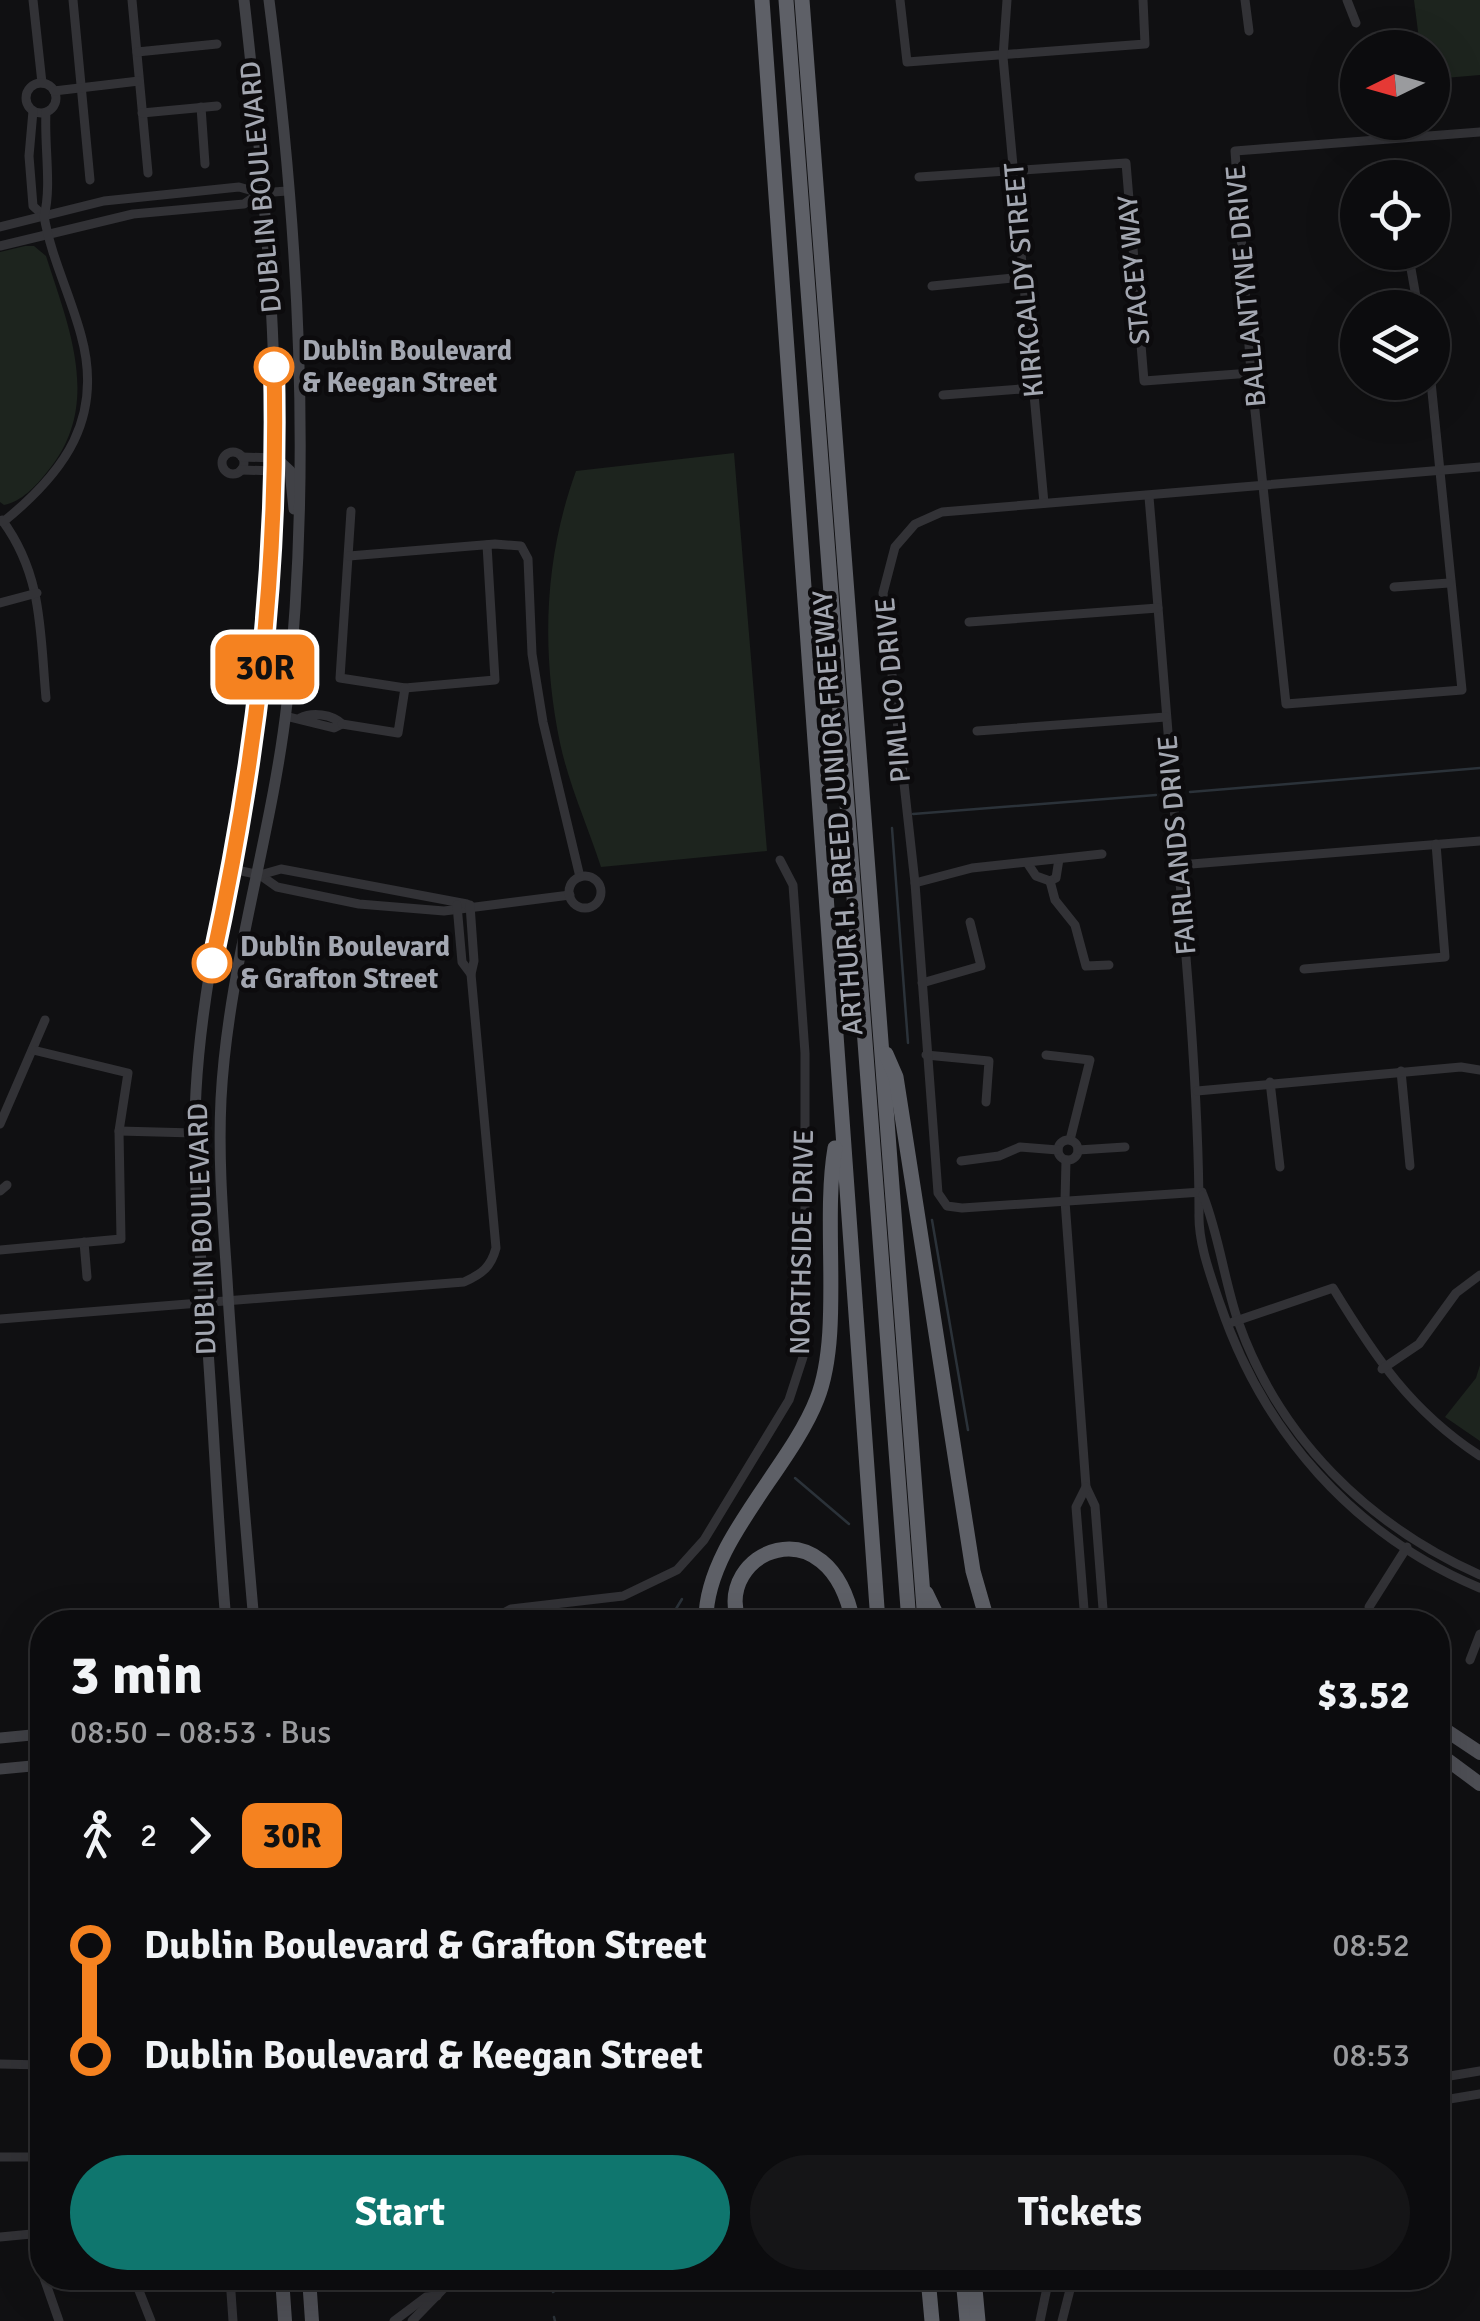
<!DOCTYPE html>
<html lang="en">
<head>
<meta charset="utf-8">
<style>
	:root { --surface:#0c0c0e; --page:#151517; --text:#f1f3f6; --muted:#9a9b9e; --line:#2c2c2e; --accent:#0f766e }
	body { margin:0; font-family:Signika,sans-serif; background:var(--page); color:var(--text); height:100vh; display:flex; flex-direction:column; font-size:38px; white-space:nowrap }
	* { box-sizing:border-box; margin:0 }
	p { font-size:32px; color:var(--muted) }
	.icon { flex:none; width:55px; height:55px; fill:none; stroke:currentColor; stroke-width:2; stroke-linecap:round; stroke-linejoin:round }
	.map { position:relative; flex:1; overflow:hidden }
	.details { position:absolute; left:30px; top:1610px; width:1420px; height:680px; display:flex; flex-direction:column; background:var(--surface); border-radius:40px; box-shadow:0 10px 40px #0002,0 0 0 2px var(--line) }
	.details>* { flex:none }
	.badge { padding:0 20px; border-radius:15px; font-size:35px; line-height:65px }
	.needle { width:65px; rotate:265deg }
	.fabs { position:absolute; left:1340px; top:30px; display:grid; gap:20px }
	.fabs a { display:grid; place-items:center; width:110px; height:110px; border-radius:50%; background:var(--surface); box-shadow:0 10px 40px #0002,0 0 0 2px var(--line); font-size:50px }
	.map>.badge { position:absolute; translate:-50% -50%; box-shadow:0 0 0 5px #fff }
	.legs { display:flex; align-items:center; gap:15px; height:110px; padding:0 40px; font-size:32px }
	.legs p { margin-inline-start:auto }
	.headline { display:flex; align-items:center; justify-content:space-between; height:170px; padding:0 40px }
	h1 { font-size:55px; font-weight:800; line-height:75px }
	.primary-button { display:flex; gap:20px; margin-top:auto; padding:20px 40px }
	.primary-button a { flex:1; height:115px; border-radius:60px; background:var(--accent); color:#fff; font-size:40px; font-weight:800; line-height:115px; text-align:center }
	.primary-button a+a { background:var(--page); color:var(--text) }
	ul { padding:0 40px; list-style:none }
	li { display:flex; align-items:center; gap:35px; height:110px; font-size:38px }
	li i { display:grid; place-items:center; width:15px; height:100%; margin:0 12px; background:currentColor }
	li i::after { content:''; width:25px; height:25px; margin:-12px; border:8px solid; border-radius:50%; background:var(--surface) }
	li p { margin-inline-start:auto }
	li:first-child i { background:linear-gradient(#0000 50%,currentColor 0) }
	li:last-child i { background:linear-gradient(currentColor 50%,#0000 0) }
	.map>svg:first-child { display:block }
	.green { fill:#1d241e }
	.lines { fill:none; stroke-linecap:round; stroke-linejoin:round }
	.stream { stroke:#2b3239; stroke-width:2.5 }
	.minor { stroke:#323236; stroke-width:9 }
	.secondary { stroke:#404146; stroke-width:11 }
	.primary { stroke:#4e4f55; stroke-width:14 }
	.motorway { stroke:#5e6067; stroke-width:15 }
	.line-1-casing { stroke:#fff; stroke-width:22 }
	.line-1 { stroke:#f58220; stroke-width:15 }
	.stop-1-dot { fill:#fff; stroke:#f58220; stroke-width:5 }
	.labels { text-anchor:middle; dominant-baseline:central; stroke-width:9; stroke-linejoin:round; paint-order:stroke }
	.street-label { font-size:28px; fill:#a3a7b1; stroke:#0c0b0d }
	.stop-label { font-size:28px; font-weight:bold; fill:#a3a7b1; stroke:#0c0b0d; text-anchor:start }
</style>
</head>
<body>
<div class="map">
<svg width="1480" height="2321" viewBox="0 0 1480 2321">
	<rect width="100%" height="100%" fill="#101012"/>
	<g class="green">
		<path d="M1414,0H1480V75L1433,79L1432,48L1420,47Z"/>
		<path d="M25,246H34L46,256C69,328 103,406 47,472C36,486 21,502 4,505L0,502V252Z"/>
		<path d="M734,453L767,851L601,867C588,827 569,785 560,743C541,651 544,559 576,471Z"/>
		<path d="M1480,1365V1441L1445,1417L1476,1378Z"/>
	</g>
	<g class="lines">
		<g class="stream">
			<path d="M1190,792L1480,768"/>
			<path d="M913,814L1156,795"/>
			<path d="M892,828L908,1043"/>
			<path d="M932,1220L968,1430"/>
			<path d="M795,1478L849,1524"/>
			<path d="M668,1622L682,1599"/>
			<path d="M553,2292L561,2287"/>
			<path d="M554,2317L555,2321"/>
		</g>
		<g class="minor">
			<path d="M33,0L42,83"/>
			<path d="M73,0L90,180"/>
			<path d="M132,0L148,173"/>
			<path d="M900,0L907,62L1145,44L1143,0"/>
			<path d="M1007,0L1003,57L1044,503"/>
			<path d="M1245,0L1249,31"/>
			<path d="M1347,0L1356,23"/>
			<path d="M137,52L217,44"/>
			<circle cx="41" cy="98" r="15"/>
			<path d="M54,91L139,81"/>
			<path d="M201,107L205,164"/>
			<path d="M33,111L29,156L33,206L44,216"/>
			<path d="M142,113L217,106"/>
			<path d="M919,177L1126,163L1144,381L1251,373"/>
			<path d="M0,227L104,201L239,187L260,193L287,191"/>
			<path d="M0,246L133,214L244,204L260,193"/>
			<path d="M1408,252L1418,308"/>
			<path d="M932,286L1023,277"/>
			<path d="M1431,382L1462,690L1286,704L1251,373L1235,151L1480,132"/>
			<path d="M943,395L1034,388"/>
			<circle cx="233" cy="463" r="11"/>
			<path d="M242,457L276,458"/>
			<path d="M241,470L276,471"/>
			<path d="M1149,497C1162,650 1174,803 1186,957C1193,1043 1199,1128 1199,1213C1198,1242 1210,1274 1219,1301C1262,1431 1353,1535 1480,1588"/>
			<path d="M351,511L340,678L405,688L495,680L487,545"/>
			<path d="M2,520C43,575 40,633 46,698"/>
			<path d="M3,522C65,472 104,418 81,335C70,294 51,257 44,216C52,187 44,145 46,112"/>
			<path d="M349,556L495,544L521,546L528,559L532,654L543,722L580,877"/>
			<path d="M1394,587L1449,583"/>
			<path d="M0,603L37,593"/>
			<path d="M969,622L1158,608"/>
			<path d="M285,716L334,728L342,724C332,714 312,712 300,718"/>
			<path d="M342,724L398,733L405,688"/>
			<path d="M977,731L1166,717"/>
			<path d="M1028,864L1036,876L1050,881L1056,878L1059,859"/>
			<path d="M1179,865L1480,841"/>
			<path d="M232,869L260,875L277,887L359,904L444,911L570,895"/>
			<path d="M260,875L281,869L467,904"/>
			<circle cx="585" cy="892" r="16"/>
			<path d="M1050,881L1055,900L1075,925L1086,966L1109,965"/>
			<path d="M915,883L972,868L1102,854"/>
			<path d="M457,905L462,962L471,974"/>
			<path d="M1304,969L1445,957L1436,844"/>
			<path d="M922,983L981,966L970,922"/>
			<path d="M926,1055L989,1061L986,1102"/>
			<path d="M1046,1055L1090,1060L1070,1140"/>
			<path d="M1401,1071L1410,1166"/>
			<path d="M1270,1082L1280,1167"/>
			<path d="M1197,1091L1461,1067L1480,1070"/>
			<path d="M0,1124L45,1020"/>
			<path d="M119,1131L194,1133"/>
			<circle cx="1068" cy="1150" r="10"/>
			<path d="M1078,1150L1125,1147"/>
			<path d="M1066,1160L1065,1201L1086,1487L1095,1506L1104,1622"/>
			<path d="M961,1161L999,1156L1020,1147L1058,1150"/>
			<path d="M0,1191L7,1185"/>
			<path d="M1202,1192L962,1208L947,1206L938,1193L915,883L883,593L895,547L915,524L942,512L1480,467"/>
			<path d="M1203,1195C1219,1235 1224,1280 1238,1321C1279,1438 1368,1525 1480,1575"/>
			<path d="M84,1242L87,1277"/>
			<path d="M0,1250L121,1239L119,1131L128,1073L33,1050"/>
			<path d="M0,1319L464,1282C482,1274 491,1267 496,1248L471,974L474,961L470,905"/>
			<path d="M1233,1322L1333,1288C1375,1357 1411,1411 1480,1456"/>
			<path d="M1382,1369L1419,1344L1456,1293L1480,1275"/>
			<path d="M1369,1607L1407,1547"/>
			<path d="M487,1622L511,1609L623,1596L677,1570L704,1540L789,1400L803,1357L805,1332V1053L793,885L780,860"/>
			<path d="M1085,1622L1076,1507L1086,1487"/>
			<path d="M1470,1660L1480,1634"/>
			<path d="M0,2064L42,2065"/>
			<path d="M1438,2078L1480,2071"/>
			<path d="M1438,2101L1480,2094"/>
			<path d="M0,2157H42"/>
			<path d="M37,2234L42,2270"/>
			<path d="M0,2237L42,2233"/>
			<path d="M44,2278L59,2321"/>
			<path d="M134,2278L151,2321"/>
			<path d="M230,2278L233,2321"/>
			<path d="M394,2321L426,2297L437,2296"/>
			<path d="M412,2321L444,2288L467,2278"/>
			<path d="M1040,2321L1049,2278"/>
			<path d="M1062,2321L1073,2278"/>
		</g>
		<g class="secondary">
			<path d="M276,458L290,471L294,509"/>
			<path d="M226,1622C218,1527 214,1432 207,1336C201,1254 191,1174 196,1091C204,944 251,801 266,654C288,441 268,213 244,0"/>
			<path d="M254,1622C244,1508 234,1394 227,1279C223,1219 218,1160 221,1099C228,966 272,836 287,703C312,469 299,233 269,0"/>
			<path d="M0,1738L42,1734"/>
			<path d="M0,1769L42,1765"/>
		</g>
		<g class="primary">
			<path d="M1438,1725L1480,1753"/>
			<path d="M1438,1753L1480,1784"/>
			<path d="M282,2278L285,2321"/>
			<path d="M309,2278L312,2321"/>
		</g>
		<g class="motorway">
			<path d="M762,0L878,1622"/>
			<path d="M786,0L909,1622"/>
			<path d="M802,0L925,1622"/>
			<path d="M886,1054L896,1077L973,1571L985,1613L992,1622"/>
			<path d="M926,1593L940,1622"/>
			<path d="M706,1622C704,1545 790,1469 817,1399C843,1334 822,1223 835,1148"/>
			<path d="M739,1622C713,1552 829,1501 853,1622"/>
			<path d="M928,2278L932,2321"/>
			<path d="M963,2278L967,2321"/>
			<path d="M974,2278L978,2321"/>
		</g>
	</g>
	<g class="lines">
		<defs>
			<path id="line-1" d="M212,963C256,762 279,573 274,367"/>
		</defs>
		<use href="#line-1" class="line-1-casing"/>
		<use href="#line-1" class="line-1"/>
	</g>
	<g class="stop-1-dot">
		<circle cx="274" cy="367" r="18"/>
		<circle cx="212" cy="963" r="18"/>
	</g>
	<g class="labels">
		<g class="street-label">
			<text transform="translate(261 187) rotate(-95)">DUBLIN BOULEVARD</text>
			<text transform="translate(1134 270) rotate(-95)">STACEY WAY</text>
			<text transform="translate(1024 280) rotate(-95)">KIRKCALDY STREET</text>
			<text transform="translate(1246 286) rotate(-95)">BALLANTYNE DRIVE</text>
			<text transform="translate(893 690) rotate(-95)">PIMLICO DRIVE</text>
			<text transform="translate(838 813) rotate(-94)">ARTHUR H. BREED JUNIOR FREEWAY</text>
			<text transform="translate(1177 845) rotate(-95)">FAIRLANDS DRIVE</text>
			<text transform="translate(202 1229) rotate(-92)">DUBLIN BOULEVARD</text>
			<text transform="translate(802 1242) rotate(-89)">NORTHSIDE DRIVE</text>
		</g>
		<g class="stop-label">
			<text x="302" y="351">Dublin Boulevard<tspan x="302" dy="32">&amp; Keegan Street</tspan></text>
			<text x="240" y="947">Dublin Boulevard<tspan x="240" dy="32">&amp; Grafton Street</tspan></text>
		</g>
	</g>
</svg>
<div class="fabs">
<a><svg class="needle" viewBox="-14 -14 28 28"><path d="M0-13l5 13h-10z" fill="#e53935"/><path d="M0 13l5-13h-10z" fill="#9a9b9e"/></svg></a>
<a><svg class="icon" aria-label="locate" viewBox="0 0 24 24"><circle cx="12" cy="12" r="6"/><path d="M12 2v4M12 18v4M2 12h4M18 12h4"/></svg></a>
<a><svg class="icon" aria-label="layers" viewBox="0 0 24 24"><path d="M12 4l9 5-9 5-9-5zM3 14l9 5 9-5"/></svg></a>
</div>
<b class="badge" style="left:265px;top:667px;background:#f58220;color:#111">30R</b>
<section class="details">
<div class="headline"><div><h1>3 min</h1><p>08:50 – 08:53 · Bus</p></div><b>$3.52</b></div>
<div class="legs"><svg class="icon" aria-label="walk" viewBox="0 0 24 24"><circle cx="13" cy="4" r="2"/><path d="M13 8l-2 6 4 7M11 14l-3 7M7 12l3-4h3l4 4"/></svg>2<svg class="icon" aria-label="forward" viewBox="0 0 24 24"><path d="M9 5l7 7-7 7"/></svg><b class="badge" style="background:#f58220;color:#111">30R</b></div>
<ul>
<li><i style="color:#f58220"></i><b>Dublin Boulevard &amp; Grafton Street</b><p>08:52</p></li>
<li><i style="color:#f58220"></i><b>Dublin Boulevard &amp; Keegan Street</b><p>08:53</p></li>
</ul>
<div class="primary-button"><a>Start</a><a>Tickets</a></div>
</section>
</div>
</body>
</html>
